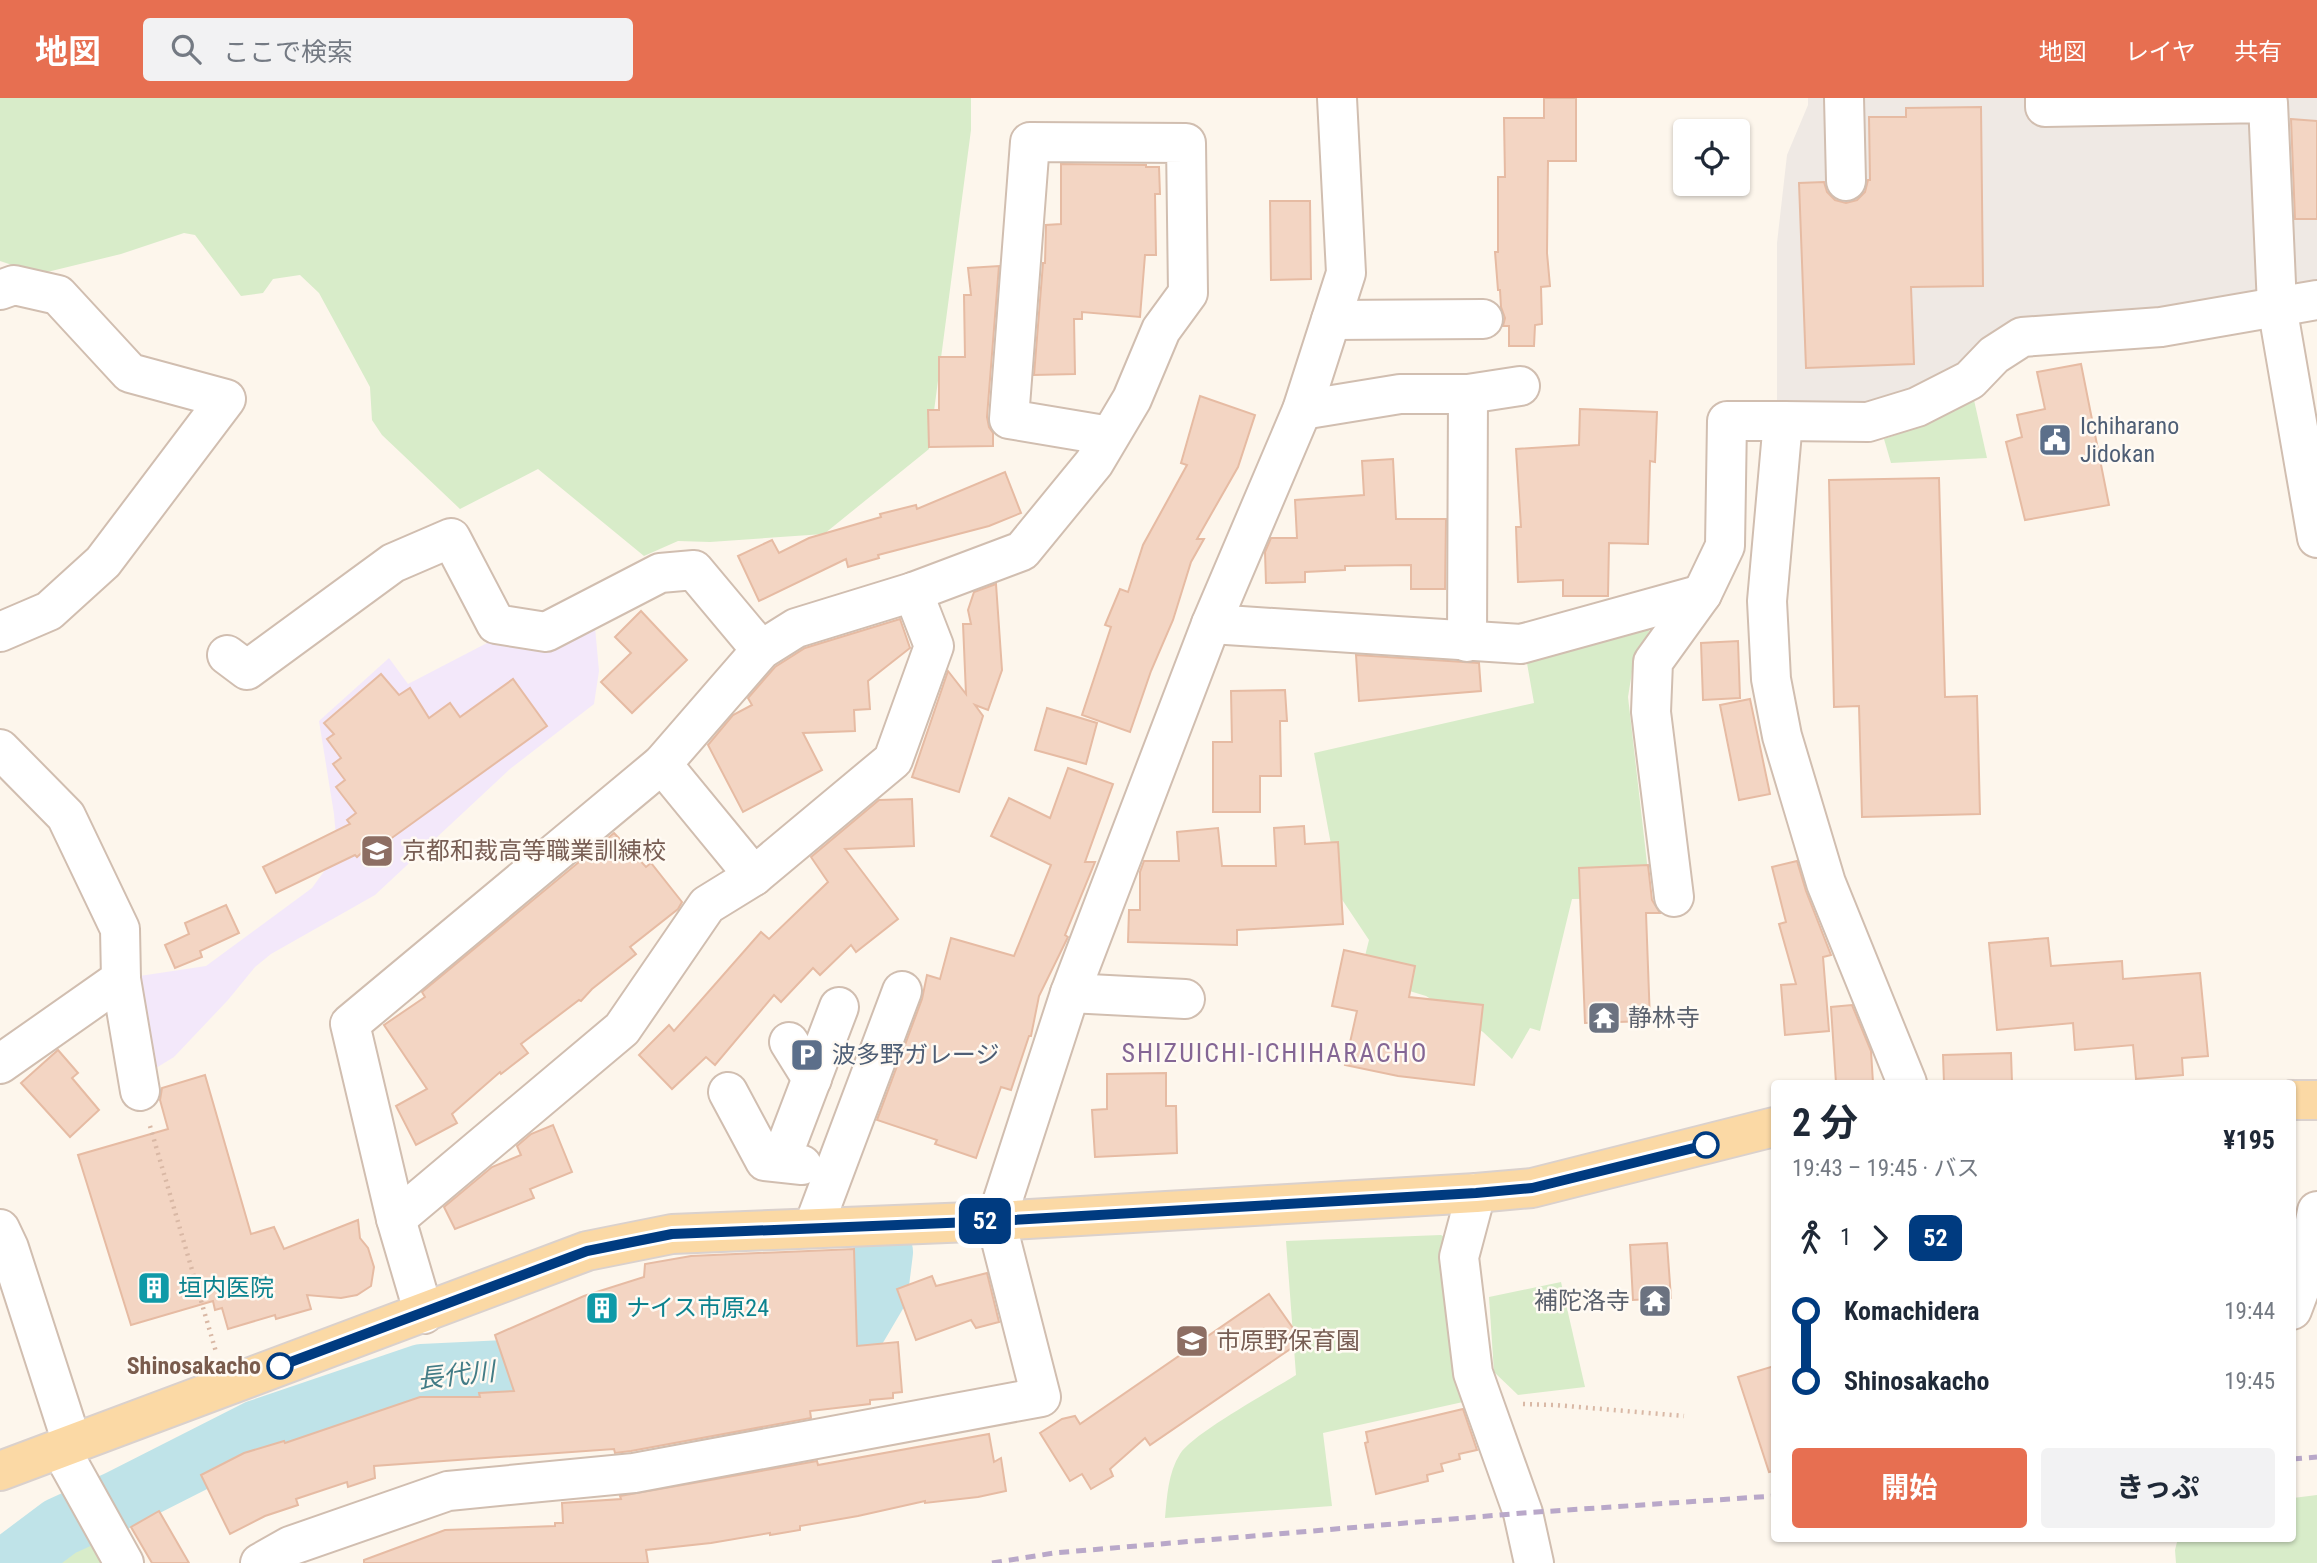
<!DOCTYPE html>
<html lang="ja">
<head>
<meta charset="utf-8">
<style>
	:root { --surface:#fff; --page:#f2f2f3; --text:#1f2937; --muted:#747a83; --accent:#e76f51 }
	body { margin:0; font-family:"Roboto Condensed","Noto Sans JP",sans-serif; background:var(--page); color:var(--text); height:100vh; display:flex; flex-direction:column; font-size:26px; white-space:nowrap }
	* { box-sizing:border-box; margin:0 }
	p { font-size:23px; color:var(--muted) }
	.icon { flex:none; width:38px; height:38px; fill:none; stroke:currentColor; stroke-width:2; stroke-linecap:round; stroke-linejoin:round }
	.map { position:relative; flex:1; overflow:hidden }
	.side { position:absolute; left:1771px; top:982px; width:525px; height:462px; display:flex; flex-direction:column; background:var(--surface); border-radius:7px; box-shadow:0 2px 5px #0004 }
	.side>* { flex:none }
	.badge { padding:0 14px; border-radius:10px; font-size:24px; line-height:46px }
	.fabs { position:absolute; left:1673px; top:21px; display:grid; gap:14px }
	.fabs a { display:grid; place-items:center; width:77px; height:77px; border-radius:7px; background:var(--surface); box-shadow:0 2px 5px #0004; font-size:35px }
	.map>.badge { position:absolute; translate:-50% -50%; box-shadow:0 0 0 4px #fff }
	.legs { display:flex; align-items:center; gap:10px; height:77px; padding:0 21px; font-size:23px }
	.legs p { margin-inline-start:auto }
	.overview { display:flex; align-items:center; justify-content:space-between; height:119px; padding:0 21px }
	h1 { font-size:38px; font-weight:700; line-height:52px }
	.button { display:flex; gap:14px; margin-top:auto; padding:14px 21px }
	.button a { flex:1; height:80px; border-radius:7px; background:var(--accent); color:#fff; font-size:28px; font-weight:700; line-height:80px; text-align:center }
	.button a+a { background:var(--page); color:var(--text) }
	ul { padding:0 21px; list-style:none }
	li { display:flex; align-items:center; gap:24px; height:70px; font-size:26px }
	li i { display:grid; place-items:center; width:10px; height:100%; margin:0 9px; background:currentColor }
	li i::after { content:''; width:18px; height:18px; margin:-9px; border:5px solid; border-radius:50%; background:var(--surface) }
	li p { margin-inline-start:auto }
	li:first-child i { background:linear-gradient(#0000 50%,currentColor 0) }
	li:last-child i { background:linear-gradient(currentColor 50%,#0000 0) }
	header { display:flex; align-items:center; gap:42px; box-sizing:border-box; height:98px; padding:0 35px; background:var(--accent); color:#fff }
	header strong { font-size:33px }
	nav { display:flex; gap:38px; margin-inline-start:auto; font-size:24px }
	.search { width:490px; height:63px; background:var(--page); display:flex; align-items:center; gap:18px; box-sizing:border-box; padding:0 24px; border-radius:7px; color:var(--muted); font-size:26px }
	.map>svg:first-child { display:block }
	.industrial { fill:#efe9e4 }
	.education { fill:#f3e8fa }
	.green { fill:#d8ecc9 }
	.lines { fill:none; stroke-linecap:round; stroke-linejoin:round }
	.river { stroke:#bfe3e8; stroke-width:60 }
	.building { fill:#f3d5c3; stroke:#e6bba3; stroke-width:2 }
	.minor-casing { stroke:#d1beb0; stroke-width:42 }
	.major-casing { stroke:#dad1cd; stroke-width:42 }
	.path { stroke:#d9b8a5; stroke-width:4.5; stroke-dasharray:2 5; stroke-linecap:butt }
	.minor { stroke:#fff; stroke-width:38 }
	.major { stroke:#fbd9a5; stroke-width:38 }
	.rail { stroke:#b9a8c9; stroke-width:5; stroke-dasharray:10 7; stroke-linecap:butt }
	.line-1-casing { stroke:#fff; stroke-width:16 }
	.line-1 { stroke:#003b80; stroke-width:10 }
	.stop-1-dot { fill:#fff; stroke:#003b80; stroke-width:3.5 }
	.labels { text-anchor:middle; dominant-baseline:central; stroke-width:5; stroke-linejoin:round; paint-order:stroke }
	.service-label { font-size:24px; fill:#4e5e75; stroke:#fffaf3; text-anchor:start }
	.education-label { font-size:24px; fill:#785e54; stroke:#fffaf3; text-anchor:start }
	.worship-label { font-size:24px; fill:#5b616d; stroke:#fffaf3; text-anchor:start }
	.culture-label { font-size:24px; fill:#0d838f; stroke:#fffaf3; text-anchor:start }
	.stop-label { font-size:24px; font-weight:bold; fill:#7a5c4d; stroke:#fffaf3; text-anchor:end }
	.neighbourhood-label { font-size:26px; letter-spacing:2px; fill:#846695; stroke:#fffaf3 }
	.water-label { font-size:26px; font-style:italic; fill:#437c86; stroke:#fffaf3 }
</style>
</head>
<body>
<header>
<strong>地図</strong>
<div class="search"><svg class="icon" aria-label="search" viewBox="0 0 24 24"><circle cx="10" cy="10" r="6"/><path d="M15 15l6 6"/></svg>ここで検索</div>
<nav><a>地図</a><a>レイヤ</a><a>共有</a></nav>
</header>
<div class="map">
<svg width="2317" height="1465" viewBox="0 0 2317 1465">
	<rect width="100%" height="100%" fill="#fdf6ec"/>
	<path class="industrial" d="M1808,0H2317V185L1969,260L1944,277L1891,299L1859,306L1777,308V145L1787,57L1808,7Z"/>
	<path class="education" d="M595,529L599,573L594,606L510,671L375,797L271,856L255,869L228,902L174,959L156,970L146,972L133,879L206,868L312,790L330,765L336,739L334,716L319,623L389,560L408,586L487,545L541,551Z"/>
	<g class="green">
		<path d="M0,0H971V32L929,351L824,436L710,444L678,443L644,458L538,371L460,411L382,337L372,322L370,289L319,195L300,177L273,181L263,195L241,198L195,137L184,135L121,156L39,176L0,163Z"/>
		<path d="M1974,302L1987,360L1891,365L1884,341L1928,326Z"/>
		<path d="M1654,521L1632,574L1628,599L1651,800L1572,801L1540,933L1530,930L1512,961L1483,934L1426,898L1360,878L1369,842L1341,800L1314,655L1534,605L1525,554Z"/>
		<path d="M1441,1137L1448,1141L1472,1302L1323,1335L1332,1408L1165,1420C1167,1399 1168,1375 1180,1356C1193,1335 1271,1293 1296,1277L1286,1143Z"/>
		<path d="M1561,1184L1585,1289L1518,1297L1494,1274L1489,1199Z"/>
		<path d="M2317,1397V1465H2176L2175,1452L2178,1440H2292L2293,1400Z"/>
		<path d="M94,1442L108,1465H59Z"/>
	</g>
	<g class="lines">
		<g class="river">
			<path d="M777,1253L858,1228L878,1194L883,1154"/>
			<path d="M12,1465L60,1429L119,1402L257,1332L422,1276L588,1268"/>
		</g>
	</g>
	<g class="building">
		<path d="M1544,0H1576V63H1548L1547,155L1550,188L1541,189L1542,226L1535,227L1534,248H1509V228H1503L1505,220L1501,209L1500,192H1498L1495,154H1498V79H1505L1504,20H1544Z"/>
		<path d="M1981,9L1983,188L1911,189L1914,266L1806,270L1799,85L1824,84L1827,94L1835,102L1846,105L1857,102L1865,94L1868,82H1870L1869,19H1906V10Z"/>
		<path d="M2291,21L2317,23V121H2295Z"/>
		<path d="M1061,66L1146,67V69H1159L1160,96H1155L1156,157H1145L1140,219L1082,214V221H1074L1075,276L1034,277L1043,165H1045L1046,127L1061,126Z"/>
		<path d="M1270,103H1310L1311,181L1271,182Z"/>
		<path d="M999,168L987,319L989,329L993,335V348L929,349L928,312H939V259H965L964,197H971L968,170Z"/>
		<path d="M2081,266L2109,407L2025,422L2006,344L2022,339L2017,317L2045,311L2037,274Z"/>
		<path d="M1200,298L1255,317L1238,369L1197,441H1204L1191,464L1173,522L1151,573L1130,634L1082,617L1111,529L1105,527L1120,491L1128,494L1143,447L1187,367L1181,365Z"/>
		<path d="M1580,311L1657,314L1655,364L1650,363L1648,446L1609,445L1608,498H1563V482L1518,484L1516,429H1521L1516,351L1579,347Z"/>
		<path d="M1393,361L1396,421H1446L1445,491H1411V467L1345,468V472L1305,474V484L1266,485L1265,454L1271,440H1297L1295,402L1364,397L1362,363Z"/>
		<path d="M1005,374L1021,415L989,428L878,457L879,460L848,469L846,461L759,503L738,458L772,442L779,455L809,440L881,419L880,416L916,407L917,411Z"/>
		<path d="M1939,380L1945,599L1977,598L1980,716L1862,719L1859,608L1834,609L1829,382Z"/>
		<path d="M996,486L1002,572L988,612L975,607L983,618L959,694L912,679L948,573L966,596L963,526H971L968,512L974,494Z"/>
		<path d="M641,513L687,562L632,615L601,584L631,555L615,539Z"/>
		<path d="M900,521L910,550L868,583L870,611L854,612L855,633L803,635L822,672L743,714L708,647L733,617L752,607L748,600L775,569L805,550Z"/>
		<path d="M1738,543L1740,600L1703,602L1701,545Z"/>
		<path d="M1356,557L1479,565L1481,593L1359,603Z"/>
		<path d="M381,576L399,597L410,590L429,620L450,605L460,619L513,581L547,628L371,755L367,750L357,759L355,757L276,795L263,769L350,726L347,722L356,715L336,689L345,682L333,666L341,660L327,641L334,636L324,625Z"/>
		<path d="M1285,592L1287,623H1280L1281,678H1260V714H1213V644H1232L1231,593Z"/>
		<path d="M1750,601L1770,696L1739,702L1720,607Z"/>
		<path d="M1047,610L1097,625L1086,666L1035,652Z"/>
		<path d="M1068,670L1113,686L1085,764H1095L1065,837L1068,839L1039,898L1031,938H1029L1011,992L1001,989L976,1060L935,1046L937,1042L877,1022L922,901L927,877L940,881L951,840L1014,858L1051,767L991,738L1009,700L1050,720Z"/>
		<path d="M912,701L914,748L845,751L898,821L856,854L851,847L820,877L813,870L781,904L774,897L715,967L706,959L672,991L639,957L669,927L674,933L761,834L769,841L828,784L811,759L879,702Z"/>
		<path d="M1304,728L1305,746L1338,744L1343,826L1237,832V847L1128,844L1129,812H1140V774L1144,763H1179L1177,734L1218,730L1222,768H1276L1274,730Z"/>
		<path d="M614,735L646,769L651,765L682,804L678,811L630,849L636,856L592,891L581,903L579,902L521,946L528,955L501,976L500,974L452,1016L457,1025L416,1047L396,1008L427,991L384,927L425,899L422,894Z"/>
		<path d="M1797,763L1806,793L1831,857L1823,859L1829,933L1785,937L1781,887L1796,886L1779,826L1786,824L1772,769Z"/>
		<path d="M1648,767L1652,802L1660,815H1646L1650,923L1585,925L1579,770Z"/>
		<path d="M226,807L239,835L200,853L202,859L175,870L165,847L189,836L185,825Z"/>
		<path d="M2048,840L2051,868L2122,863L2123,881L2200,875L2208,958L2182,960L2183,977L2136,981L2133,947L2075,952L2073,925L1997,932L1989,845Z"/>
		<path d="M1344,852L1415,868L1409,899L1483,907L1474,987L1398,978L1345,967L1357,913L1332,908Z"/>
		<path d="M1852,907L1871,953L1873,985H1836L1831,909Z"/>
		<path d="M58,952L78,975L72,980L99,1012L70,1039L21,985Z"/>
		<path d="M2011,955L2012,985H1944L1943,957Z"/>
		<path d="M1166,975V1008H1176L1177,1055L1095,1059L1092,1012L1107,1011V976Z"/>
		<path d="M205,977L251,1136L274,1129L284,1151L358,1122L360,1140L368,1150L374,1169L371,1188L357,1197L341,1200L307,1197L311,1211L276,1221L275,1217L228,1231L222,1210L215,1212L213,1203L131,1227L78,1057L168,1031L160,1002L162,990Z"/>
		<path d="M553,1027L572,1074L530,1091L534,1100L455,1131L444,1109L492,1069L521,1057L517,1048L531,1036Z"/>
		<path d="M1667,1145L1671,1200L1633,1202L1630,1147Z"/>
		<path d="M854,1151L857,1248L898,1244L902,1294L893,1295V1300L870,1302V1306L810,1313L811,1320L631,1353L615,1355L614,1351L374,1368L375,1380L348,1389L347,1384L296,1401L298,1407L265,1418L230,1436L201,1377L244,1355L284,1343L285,1345L420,1299H480L479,1295L514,1293L495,1237L584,1198L644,1179L645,1166L691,1158Z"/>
		<path d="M987,1175L999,1224L976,1230L971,1222L916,1242L897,1191L932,1178L936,1188Z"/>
		<path d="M1269,1196L1302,1243L1150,1347L1145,1340L1110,1371L1113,1378L1091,1391L1082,1376L1070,1383L1040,1335L1062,1321L1075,1318L1080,1326Z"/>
		<path d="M1774,1268V1373L1769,1374L1738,1279Z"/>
		<path d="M1463,1311L1477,1352L1459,1356L1460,1361L1441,1366L1443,1373L1427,1377L1428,1383L1376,1396L1365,1345L1368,1344L1366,1334Z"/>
		<path d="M989,1336L994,1364L1001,1360L1006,1393L978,1399L925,1405V1403L858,1418L800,1428V1432L770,1437V1435L711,1445L646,1452L648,1465H364V1462L445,1432L555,1428V1425H563L562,1405L621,1401L620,1398L817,1363L818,1367Z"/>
		<path d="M159,1413L189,1465H152L131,1429Z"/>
	</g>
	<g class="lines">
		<defs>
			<g id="minor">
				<path d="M1844,0L1846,83"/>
				<path d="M2045,0V9L2268,5L2277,208L2317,440"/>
				<path d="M0,192L14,187L58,197L130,275L226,301L103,464L49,513L0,534"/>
				<path d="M1331,222L1483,221"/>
				<path d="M1468,296L1520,288"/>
				<path d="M1302,312L1400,296H1468L1467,544"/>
				<path d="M1211,526L1521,546L1702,496"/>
				<path d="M227,557L247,572L393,465L451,440L496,526L546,534L660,475L694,472L761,552"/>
				<path d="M0,651L66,718L120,831L121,881L0,966"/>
				<path d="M662,666L754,778"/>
				<path d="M1674,799L1651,614L1653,564L1702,496L1725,448L1727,323H1783"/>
				<path d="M121,881L140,993"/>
				<path d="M1070,895L1185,901"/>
				<path d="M789,944L812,981"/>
				<path d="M1907,985L1826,785L1782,638L1771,581L1767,503L1783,323L1868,324L1917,309L1970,282L1994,257L2022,239L2161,229L2317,202"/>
				<path d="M728,994L765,1063L802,1067"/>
				<path d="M780,1064L839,909"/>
				<path d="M1476,1095L1459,1159L1473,1275L1523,1415L1534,1465"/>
				<path d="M396,1121L622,931L707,807L754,778L893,662L934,548L913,494"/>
				<path d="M813,1130L902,893"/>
				<path d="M0,1131L9,1150L72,1345"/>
				<path d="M2292,1212L2304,1180L2317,1113"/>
				<path d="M424,1216L396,1121L350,926L662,666L761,552L796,530L913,494L1022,453L1094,365L1132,301L1161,232L1188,195L1186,45L1030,44L1009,321L1110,338"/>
				<path d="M60,1350L124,1465"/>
				<path d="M260,1465L290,1448L448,1393L634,1375L1041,1299L996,1123L1070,895L1211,526L1302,312L1346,175L1337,0"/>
			</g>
			<g id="major">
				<path d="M2292,1002H2317"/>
				<path d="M0,1373L587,1153L672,1136L996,1123L1476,1095L1532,1090L1774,1029"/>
			</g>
		</defs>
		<use href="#minor" class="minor-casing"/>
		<use href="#major" class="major-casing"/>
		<g class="path">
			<path d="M150,1028L216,1254"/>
			<path d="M1523,1306L1555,1307L1684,1318"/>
		</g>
		<use href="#minor" class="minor"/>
		<use href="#major" class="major"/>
		<g class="rail">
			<path d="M2292,1361L2317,1359"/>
			<path d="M992,1465L1054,1455L1523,1415L1774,1398"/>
		</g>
	</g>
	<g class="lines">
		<defs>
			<path id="line-1" d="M280,1268L587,1153L672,1136L996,1123L1476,1095L1532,1090L1706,1047"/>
		</defs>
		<use href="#line-1" class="line-1-casing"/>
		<use href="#line-1" class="line-1"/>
	</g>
	<defs>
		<symbol id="civic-square" viewBox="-11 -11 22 22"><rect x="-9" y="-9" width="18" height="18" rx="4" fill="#5c6f8a" stroke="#fffaf3"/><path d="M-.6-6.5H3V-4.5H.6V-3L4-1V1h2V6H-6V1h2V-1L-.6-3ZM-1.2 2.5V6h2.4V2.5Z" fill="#fff"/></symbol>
		<symbol id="school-square" viewBox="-11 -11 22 22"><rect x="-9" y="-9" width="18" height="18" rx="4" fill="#8d6e63" stroke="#fffaf3"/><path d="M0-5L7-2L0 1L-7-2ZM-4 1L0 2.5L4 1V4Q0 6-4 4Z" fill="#fff"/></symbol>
		<symbol id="temple-square" viewBox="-11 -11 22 22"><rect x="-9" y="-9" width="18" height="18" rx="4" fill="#6b7280" stroke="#fffaf3"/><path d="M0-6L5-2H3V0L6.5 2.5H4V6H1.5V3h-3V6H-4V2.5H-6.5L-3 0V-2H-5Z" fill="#fff"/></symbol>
		<symbol id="parking-square" viewBox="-11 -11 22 22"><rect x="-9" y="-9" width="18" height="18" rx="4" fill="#5c6f8a" stroke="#fffaf3"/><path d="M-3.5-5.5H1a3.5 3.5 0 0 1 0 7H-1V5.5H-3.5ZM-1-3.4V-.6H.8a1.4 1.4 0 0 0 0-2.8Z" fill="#fff"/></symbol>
		<symbol id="building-square" viewBox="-11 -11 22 22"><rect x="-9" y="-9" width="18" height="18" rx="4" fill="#0f9aa8" stroke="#fffaf3"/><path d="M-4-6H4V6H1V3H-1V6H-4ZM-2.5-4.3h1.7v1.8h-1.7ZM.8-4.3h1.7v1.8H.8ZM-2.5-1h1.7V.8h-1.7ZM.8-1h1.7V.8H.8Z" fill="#fff"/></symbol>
	</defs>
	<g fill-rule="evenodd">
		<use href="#civic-square" x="2036" y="323" width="38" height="38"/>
		<use href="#school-square" x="358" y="734" width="38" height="38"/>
		<use href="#temple-square" x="1585" y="901" width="38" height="38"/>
		<use href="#parking-square" x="788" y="938" width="38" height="38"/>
		<use href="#building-square" x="135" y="1171" width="38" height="38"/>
		<use href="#temple-square" x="1636" y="1184" width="38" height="38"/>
		<use href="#building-square" x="583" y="1191" width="38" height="38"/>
		<use href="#school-square" x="1173" y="1224" width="38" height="38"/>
	</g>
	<g class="stop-1-dot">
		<circle cx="1706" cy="1047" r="12"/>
		<circle cx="280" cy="1268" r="12"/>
	</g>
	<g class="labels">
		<g class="service-label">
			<text x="2080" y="328">Ichiharano<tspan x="2080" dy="28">Jidokan</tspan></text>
			<text x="832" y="957">波多野ガレージ</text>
		</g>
		<g class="education-label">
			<text x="402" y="753">京都和裁高等職業訓練校</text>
			<text x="1216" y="1243">市原野保育園</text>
		</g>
		<g class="worship-label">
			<text x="1628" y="920">静林寺</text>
			<text x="1630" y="1203" text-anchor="end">補陀洛寺</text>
		</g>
		<g class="culture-label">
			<text x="178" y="1190">垣内医院</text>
			<text x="626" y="1210">ナイス市原24</text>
		</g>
		<g class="stop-label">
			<text x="261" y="1268">Shinosakacho</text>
		</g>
		<g class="neighbourhood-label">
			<text x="1275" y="955">SHIZUICHI-ICHIHARACHO</text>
		</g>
		<g class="water-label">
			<text transform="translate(456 1277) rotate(-6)">長代川</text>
		</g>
	</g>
</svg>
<div class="fabs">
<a><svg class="icon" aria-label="locate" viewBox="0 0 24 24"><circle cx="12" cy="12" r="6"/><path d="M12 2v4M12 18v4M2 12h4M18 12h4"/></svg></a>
</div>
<b class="badge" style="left:985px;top:1123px;background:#003b80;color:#fff">52</b>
<section class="side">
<div class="overview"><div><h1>2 分</h1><p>19:43 – 19:45 · バス</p></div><b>¥195</b></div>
<div class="legs"><svg class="icon" aria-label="walk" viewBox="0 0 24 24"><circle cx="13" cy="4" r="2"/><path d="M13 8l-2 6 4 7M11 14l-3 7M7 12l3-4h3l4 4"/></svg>1<svg class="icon" aria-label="forward" viewBox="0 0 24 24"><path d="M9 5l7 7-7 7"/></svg><b class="badge" style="background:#003b80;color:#fff">52</b></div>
<ul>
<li><i style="color:#003b80"></i><b>Komachidera</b><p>19:44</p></li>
<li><i style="color:#003b80"></i><b>Shinosakacho</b><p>19:45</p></li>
</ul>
<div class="button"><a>開始</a><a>きっぷ</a></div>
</section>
</div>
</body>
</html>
